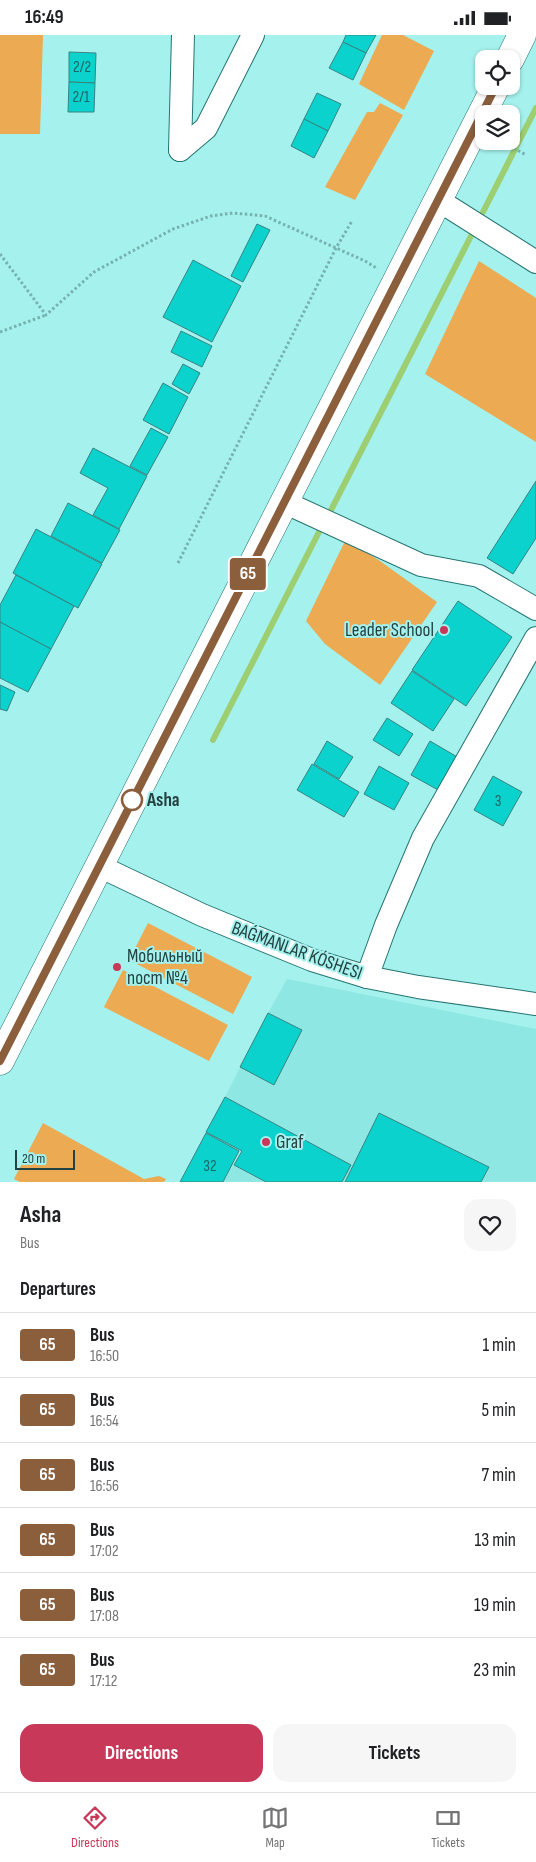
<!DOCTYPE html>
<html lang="en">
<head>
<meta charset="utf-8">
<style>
	:root { --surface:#fff; --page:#f6f6f6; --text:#202124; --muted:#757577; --line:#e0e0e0; --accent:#c83859 }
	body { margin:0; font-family:"Sofia Sans Condensed",sans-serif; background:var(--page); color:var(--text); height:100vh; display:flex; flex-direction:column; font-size:19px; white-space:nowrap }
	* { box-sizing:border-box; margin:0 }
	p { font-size:16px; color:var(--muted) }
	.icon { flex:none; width:28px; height:28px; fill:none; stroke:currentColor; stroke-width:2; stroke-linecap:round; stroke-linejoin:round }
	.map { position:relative; height:1147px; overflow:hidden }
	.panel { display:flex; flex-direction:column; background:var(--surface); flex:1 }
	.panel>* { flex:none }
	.badge { padding:0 10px; border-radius:4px; font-size:18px; line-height:32px }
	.controls { position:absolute; left:475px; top:15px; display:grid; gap:10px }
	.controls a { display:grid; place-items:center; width:45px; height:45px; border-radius:10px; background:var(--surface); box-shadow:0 1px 4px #0004; font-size:25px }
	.scale { position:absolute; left:15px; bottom:12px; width:60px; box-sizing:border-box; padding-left:5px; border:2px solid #234241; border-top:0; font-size:14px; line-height:18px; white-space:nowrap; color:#234241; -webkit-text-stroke:4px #a5f1ed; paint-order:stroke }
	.map>.badge { position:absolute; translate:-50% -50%; box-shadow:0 0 0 2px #fff }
	h2 { padding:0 20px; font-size:19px; line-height:45px }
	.round { display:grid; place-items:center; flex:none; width:52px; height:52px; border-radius:15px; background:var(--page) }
	.summary { display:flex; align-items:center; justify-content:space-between; height:85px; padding:0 20px }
	h1 { font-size:24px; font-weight:700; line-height:38px }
	.cta { display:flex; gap:10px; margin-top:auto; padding:10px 20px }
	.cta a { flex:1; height:58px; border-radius:15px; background:var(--accent); color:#fff; font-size:20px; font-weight:700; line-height:58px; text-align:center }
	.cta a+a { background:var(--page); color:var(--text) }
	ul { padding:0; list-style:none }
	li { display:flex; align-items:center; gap:15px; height:65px; padding:0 20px; border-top:1px solid var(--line) }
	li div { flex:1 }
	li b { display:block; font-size:19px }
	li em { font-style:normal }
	li .badge { min-width:55px; font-weight:700; text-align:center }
	.status { display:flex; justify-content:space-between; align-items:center; height:35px; padding:0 25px; background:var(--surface); direction:ltr }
	.status svg { height:14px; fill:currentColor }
	.dock { display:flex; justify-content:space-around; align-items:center; height:70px; border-top:1px solid var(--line); background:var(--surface); font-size:14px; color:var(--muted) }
	.dock a { display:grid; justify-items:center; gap:2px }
	.dock .current { color:var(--accent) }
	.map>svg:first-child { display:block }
	.built { fill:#8fe7e3 }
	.green { fill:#ecaa52 }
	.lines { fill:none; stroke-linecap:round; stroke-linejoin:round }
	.stream { stroke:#9dce71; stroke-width:6 }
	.building { fill:#0bd2cd; stroke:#378481 }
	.minor-casing { stroke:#267572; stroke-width:24 }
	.highway-casing { stroke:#267572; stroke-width:29 }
	.path { stroke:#76b2af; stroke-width:3; stroke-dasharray:2.5 2.5; stroke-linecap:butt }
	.minor { stroke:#fff; stroke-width:22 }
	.highway { stroke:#fff; stroke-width:28 }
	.line-casing { stroke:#fff; stroke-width:11 }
	.line { stroke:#8b5e3c; stroke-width:8 }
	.poi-dot { fill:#c83859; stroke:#a5f1ed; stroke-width:2 }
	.stop-dot { fill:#fff; stroke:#8b5e3c; stroke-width:2.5 }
	.labels { text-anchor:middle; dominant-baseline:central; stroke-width:4; stroke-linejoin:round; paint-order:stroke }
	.number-label { font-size:16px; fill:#1d6664 }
	.poi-label { font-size:19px; fill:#234241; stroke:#a5f1ed; text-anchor:start }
	.stop-label { font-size:19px; font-weight:bold; fill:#234241; stroke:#a5f1ed; text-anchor:start }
	.street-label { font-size:19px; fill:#234241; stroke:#a5f1ed }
</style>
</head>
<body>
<div class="status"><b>16:49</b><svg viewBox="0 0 49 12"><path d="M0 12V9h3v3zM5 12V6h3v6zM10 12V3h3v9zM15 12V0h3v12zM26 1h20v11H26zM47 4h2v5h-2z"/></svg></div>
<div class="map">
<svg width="536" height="1147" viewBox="0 0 536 1147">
	<rect width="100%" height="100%" fill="#a5f1ed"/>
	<g class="built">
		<path d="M287,944L536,994V1147H481L489,1131L379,1078L345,1147H342L351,1130L225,1062L268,978Z"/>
		<path d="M233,1130L264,1147H224Z"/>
	</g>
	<g class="green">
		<path d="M0,0H43L40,99H0Z"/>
		<path d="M382,0H403L434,16L404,75L359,49Z"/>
		<path d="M380,68L403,80L355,165L325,152L367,77H374Z"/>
		<path d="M479,226L536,263V407L425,339Z"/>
		<path d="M346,504L380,526L437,567L380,650L325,609L306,586Z"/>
		<path d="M148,888L252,942L233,979L129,925Z"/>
		<path d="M123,935L228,990L209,1026L104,972Z"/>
		<path d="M43,1088L144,1144L159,1141L166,1144L164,1147H20L14,1144Z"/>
	</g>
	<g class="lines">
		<g class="stream">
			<path d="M483,177L536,73"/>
			<path d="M329,479L471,201"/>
			<path d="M213,705L321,493"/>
		</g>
	</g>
	<g class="building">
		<path d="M346,0H376L366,18L343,7Z"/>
		<path d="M343,7L366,18L353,45L329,33Z"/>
		<path d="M69,17L96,18L95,48L69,47Z"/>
		<path d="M69,47L95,48L94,77H68Z"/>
		<path d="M317,58L341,69L328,96L304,84Z"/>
		<path d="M304,84L328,96L314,123L291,111Z"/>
		<path d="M257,189L270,195L243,247L231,241Z"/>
		<path d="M193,225L241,251L212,307L163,282Z"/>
		<path d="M181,296L212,311L202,332L171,317Z"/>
		<path d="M183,329L200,338L189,359L172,349Z"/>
		<path d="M163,348L188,362L169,399L143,385Z"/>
		<path d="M151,393L168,402L147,440L130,431Z"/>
		<path d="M93,413L147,441L119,494L93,480L108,453L80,438Z"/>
		<path d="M536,446V503L513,539L487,523Z"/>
		<path d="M68,468L120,495L102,528L51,501Z"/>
		<path d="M36,494L102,529L78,573L13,538Z"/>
		<path d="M16,540L74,571L51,614L0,587V570Z"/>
		<path d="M458,566L512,602L466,671L412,635Z"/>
		<path d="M0,587L51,614L28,657L0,643Z"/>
		<path d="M412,636L454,664L433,696L391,668Z"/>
		<path d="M0,650L15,657L7,676L0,674Z"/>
		<path d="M387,683L413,699L399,721L373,705Z"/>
		<path d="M327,706L353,722L339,744L314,729Z"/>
		<path d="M430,706L459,723L440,756L411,740Z"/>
		<path d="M312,729L359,757L344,782L297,755Z"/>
		<path d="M379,731L409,748L394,775L364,759Z"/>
		<path d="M493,741L522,757L503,791L474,775Z"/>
		<path d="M268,978L302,995L274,1050L240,1032Z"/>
		<path d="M225,1062L351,1130L342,1147H266L234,1130L242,1116L206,1097Z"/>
		<path d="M379,1078L489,1132L481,1147H345Z"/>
		<path d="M206,1098L239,1116L223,1147H180Z"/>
	</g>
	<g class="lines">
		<defs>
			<g id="minor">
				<path d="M180,115L206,93L253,0"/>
				<path d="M180,115L183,0"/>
				<path d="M438,165L536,227"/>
				<path d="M284,467L421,530L479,541L536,574"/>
				<path d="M99,831L202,880L312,925L367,942L418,952L536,969"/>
				<path d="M367,942L386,890L423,803L536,603"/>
			</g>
			<g id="highway">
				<path d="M510,24L522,0"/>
				<path d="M0,1026L496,51"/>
			</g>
		</defs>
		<use href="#minor" class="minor-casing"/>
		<use href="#highway" class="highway-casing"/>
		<g class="path">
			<path d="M505,108L526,120"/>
			<path d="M0,219L46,280L94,237L173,194L211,181L233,178L265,181L365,226L378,234"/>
			<path d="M0,297L46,280"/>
			<path d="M178,528L336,213L352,186"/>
		</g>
		<use href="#minor" class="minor"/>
		<use href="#highway" class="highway"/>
	</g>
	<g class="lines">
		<defs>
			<path id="line" d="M0,1026L496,51"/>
		</defs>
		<use href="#line" class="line-casing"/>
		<use href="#line" class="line"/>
	</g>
	<g class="poi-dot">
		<circle cx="444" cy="595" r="5"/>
		<circle cx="117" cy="932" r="5"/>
		<circle cx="266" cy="1107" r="5"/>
	</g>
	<circle class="stop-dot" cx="132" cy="765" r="10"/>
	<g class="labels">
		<g class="number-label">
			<text x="82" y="32">2/2</text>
			<text x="81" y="62">2/1</text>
			<text x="498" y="766">3</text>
			<text x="210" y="1131">32</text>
		</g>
		<g class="poi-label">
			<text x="434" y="595" text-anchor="end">Leader School</text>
			<text x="127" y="921">Мобильный<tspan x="127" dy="22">пост №4</tspan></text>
			<text x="276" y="1107">Graf</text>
		</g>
		<g class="stop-label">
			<text x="147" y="765">Asha</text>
		</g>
		<g class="street-label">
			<text transform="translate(297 916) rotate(20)">BAǴMANLAR KÓSHESI</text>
		</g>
	</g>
</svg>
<div class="controls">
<a><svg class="icon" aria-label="locate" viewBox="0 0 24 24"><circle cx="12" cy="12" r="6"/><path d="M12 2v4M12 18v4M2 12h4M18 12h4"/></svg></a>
<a><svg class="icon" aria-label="layers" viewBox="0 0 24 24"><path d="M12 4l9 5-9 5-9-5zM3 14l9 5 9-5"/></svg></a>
</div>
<div class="scale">20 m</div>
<b class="badge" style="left:248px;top:539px;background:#8b5e3c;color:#fff">65</b>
</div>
<section class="panel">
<div class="summary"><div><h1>Asha</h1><p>Bus</p></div><a class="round"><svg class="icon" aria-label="heart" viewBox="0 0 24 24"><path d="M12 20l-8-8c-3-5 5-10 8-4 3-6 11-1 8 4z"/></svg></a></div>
<h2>Departures</h2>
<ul>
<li><span class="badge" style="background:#8b5e3c;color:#fff">65</span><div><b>Bus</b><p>16:50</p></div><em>1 min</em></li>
<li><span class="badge" style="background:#8b5e3c;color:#fff">65</span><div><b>Bus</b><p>16:54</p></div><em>5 min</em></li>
<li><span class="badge" style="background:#8b5e3c;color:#fff">65</span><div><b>Bus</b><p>16:56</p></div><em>7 min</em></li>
<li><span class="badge" style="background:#8b5e3c;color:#fff">65</span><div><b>Bus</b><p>17:02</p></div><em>13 min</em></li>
<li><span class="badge" style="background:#8b5e3c;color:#fff">65</span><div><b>Bus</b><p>17:08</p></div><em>19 min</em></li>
<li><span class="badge" style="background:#8b5e3c;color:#fff">65</span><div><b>Bus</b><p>17:12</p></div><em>23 min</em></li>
</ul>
<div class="cta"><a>Directions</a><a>Tickets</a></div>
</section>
<nav class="dock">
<a class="current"><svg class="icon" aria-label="directions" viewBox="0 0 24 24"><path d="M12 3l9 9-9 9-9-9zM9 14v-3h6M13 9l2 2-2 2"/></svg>Directions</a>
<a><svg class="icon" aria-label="map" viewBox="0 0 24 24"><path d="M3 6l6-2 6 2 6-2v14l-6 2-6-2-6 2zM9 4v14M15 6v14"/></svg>Map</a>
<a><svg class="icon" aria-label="tickets" viewBox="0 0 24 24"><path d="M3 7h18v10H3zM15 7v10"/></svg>Tickets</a>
</nav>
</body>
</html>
